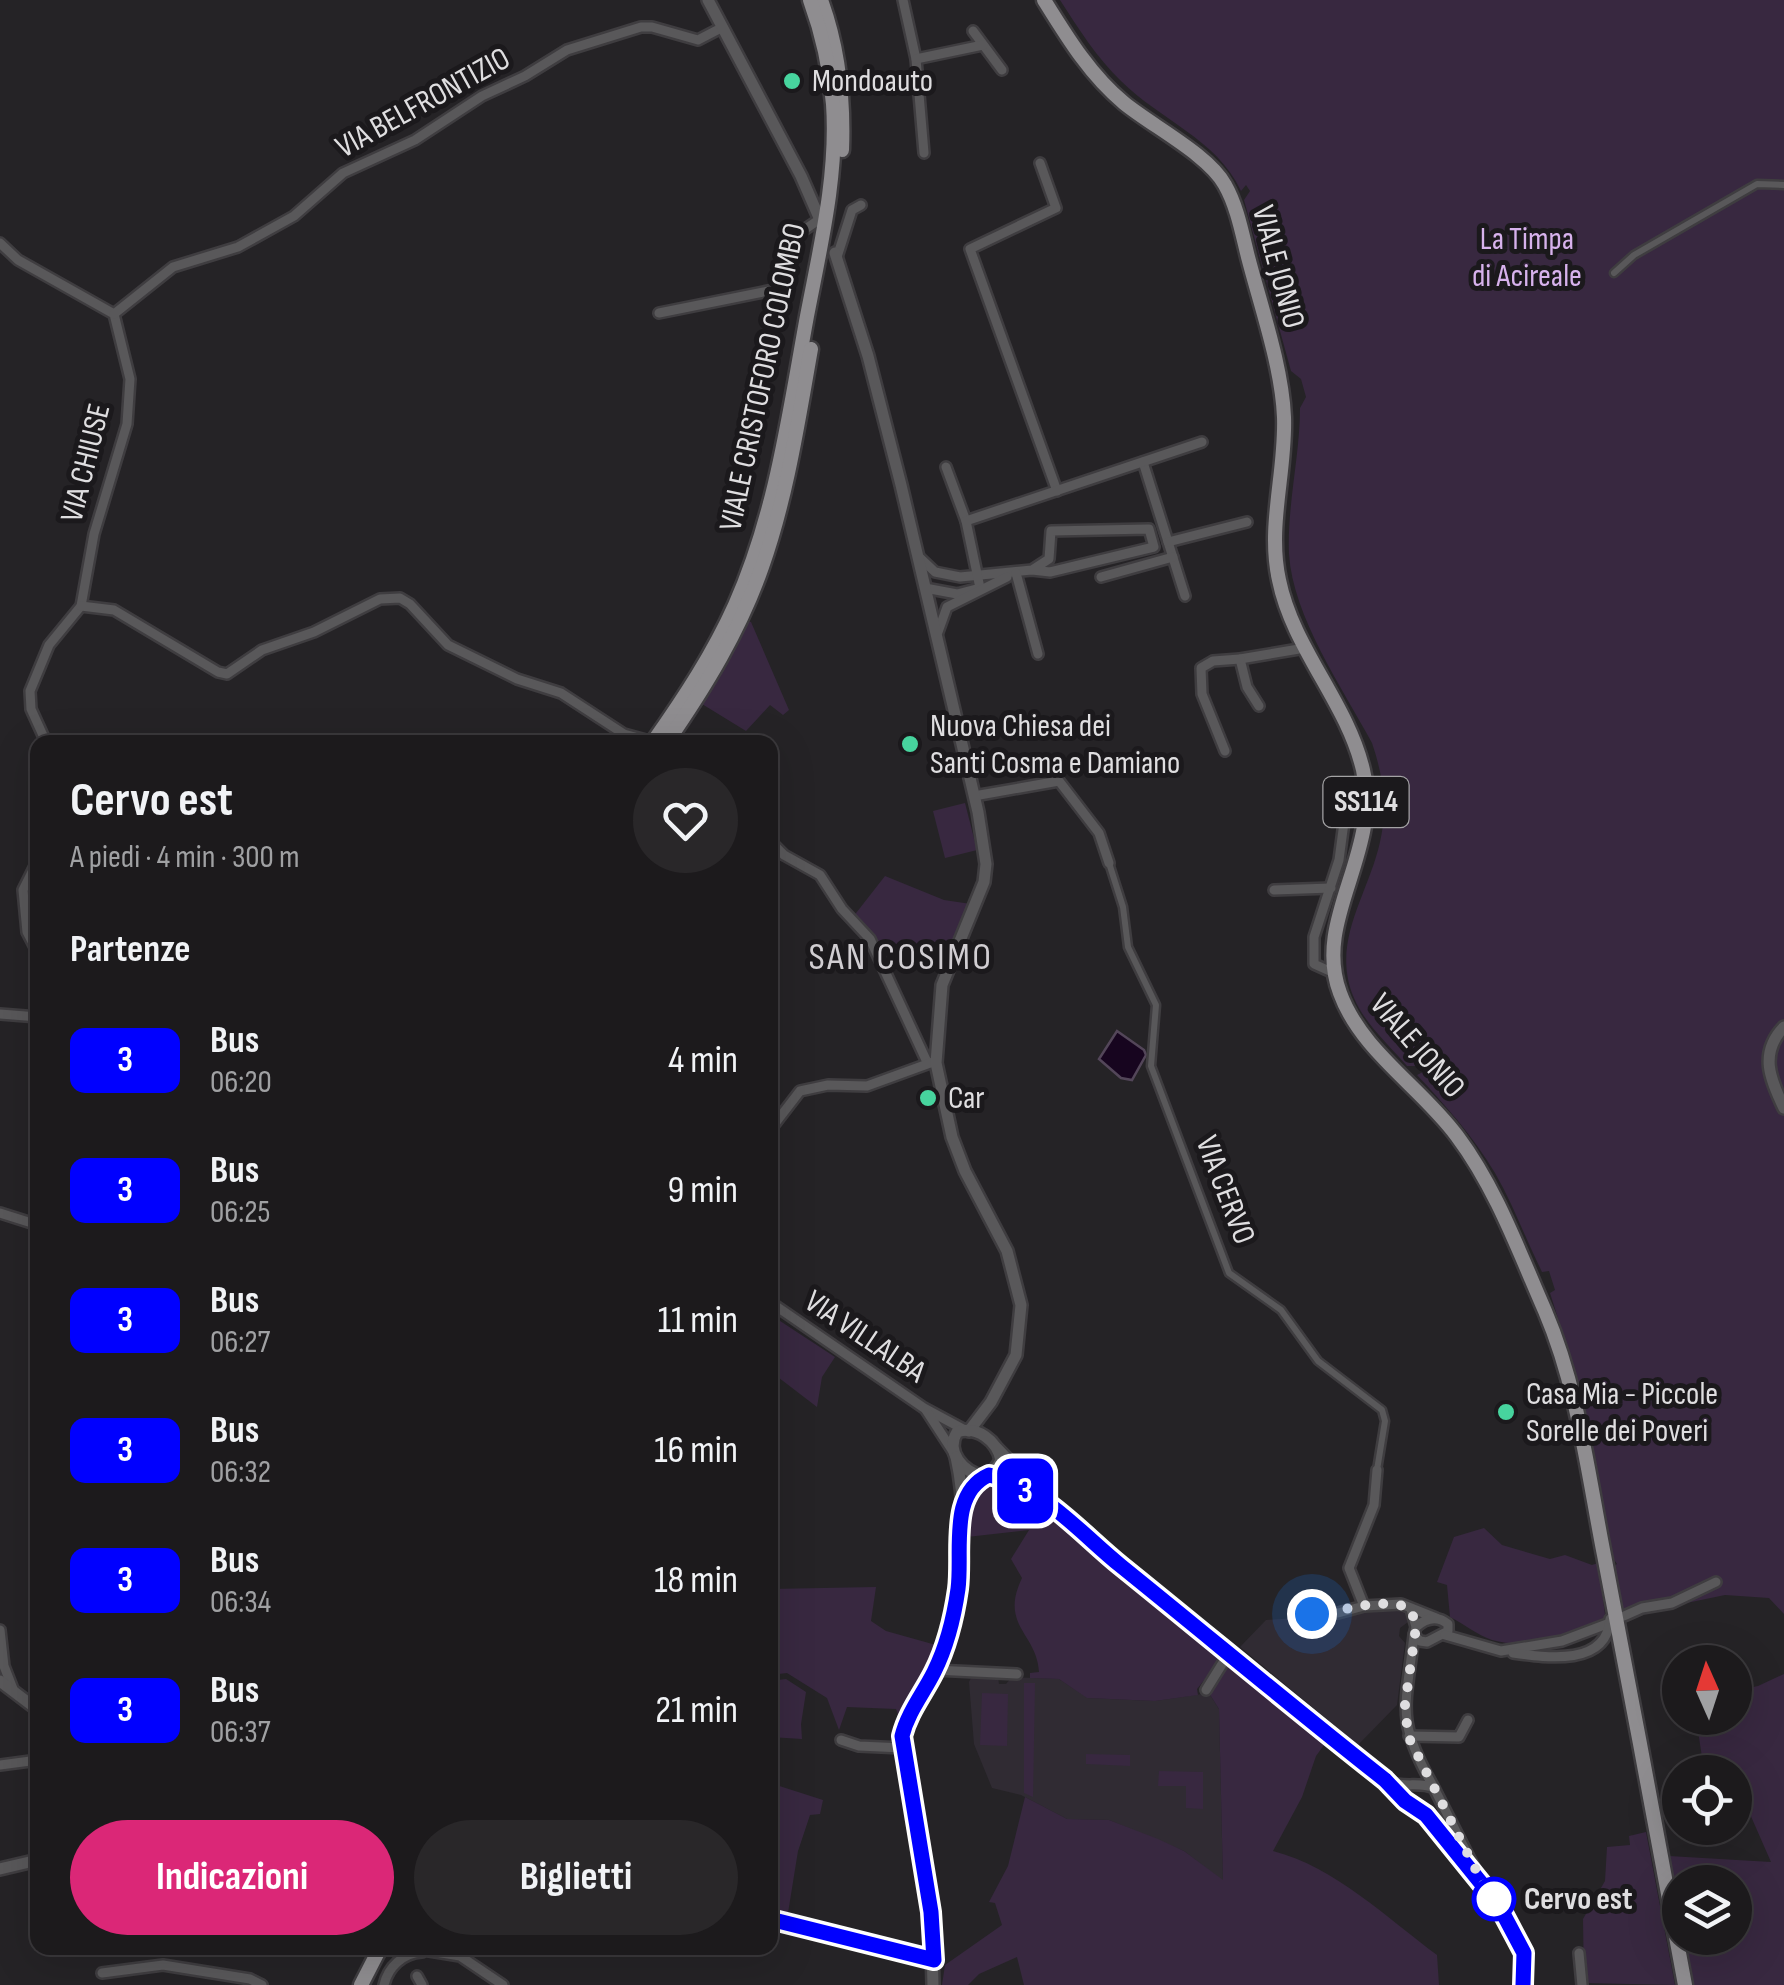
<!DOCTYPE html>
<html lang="it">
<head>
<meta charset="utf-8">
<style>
	:root { --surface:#1c1a1c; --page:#292729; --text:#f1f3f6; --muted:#a0a1a3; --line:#3a383b; --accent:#db2777 }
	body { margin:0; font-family:"Sofia Sans Condensed",sans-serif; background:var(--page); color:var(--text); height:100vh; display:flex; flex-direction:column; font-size:38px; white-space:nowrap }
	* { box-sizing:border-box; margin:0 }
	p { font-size:32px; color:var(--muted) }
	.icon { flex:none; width:55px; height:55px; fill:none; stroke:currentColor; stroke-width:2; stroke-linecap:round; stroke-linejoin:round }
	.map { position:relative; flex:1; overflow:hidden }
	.side { position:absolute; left:30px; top:735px; width:748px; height:1220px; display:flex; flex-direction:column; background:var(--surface); border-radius:20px; box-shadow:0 10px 40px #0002,0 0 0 2px var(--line) }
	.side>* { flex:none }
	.badge { padding:0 20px; border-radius:15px; font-size:35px; line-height:65px }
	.needle { width:65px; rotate:357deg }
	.buttons { position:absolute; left:1662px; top:1645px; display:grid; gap:20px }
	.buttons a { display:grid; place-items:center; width:90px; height:90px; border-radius:50%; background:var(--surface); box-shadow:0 10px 40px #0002,0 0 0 2px var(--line); font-size:50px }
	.you { position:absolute; width:50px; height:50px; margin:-25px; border:8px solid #fff; border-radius:50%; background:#1a73e8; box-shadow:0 0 0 15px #1a73e833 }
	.map>.badge { position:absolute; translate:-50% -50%; box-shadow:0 0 0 5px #fff }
	h2 { padding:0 40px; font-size:38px; line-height:90px }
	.round { display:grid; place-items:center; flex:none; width:105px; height:105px; border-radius:52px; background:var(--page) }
	.headline { display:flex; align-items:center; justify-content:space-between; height:170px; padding:0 40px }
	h1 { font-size:48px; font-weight:700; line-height:75px }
	.action { display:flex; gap:20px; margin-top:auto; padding:20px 40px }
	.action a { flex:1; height:115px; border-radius:60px; background:var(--accent); color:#fff; font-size:40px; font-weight:700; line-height:115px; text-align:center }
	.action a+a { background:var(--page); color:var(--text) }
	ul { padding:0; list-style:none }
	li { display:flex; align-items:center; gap:30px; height:130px; padding:0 40px }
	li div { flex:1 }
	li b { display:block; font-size:38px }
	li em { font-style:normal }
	li .badge { min-width:110px; font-weight:700; text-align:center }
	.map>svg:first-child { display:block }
	.built { fill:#302b33 }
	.green { fill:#382840 }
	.water { fill:#17051f; stroke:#534659; stroke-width:2.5 }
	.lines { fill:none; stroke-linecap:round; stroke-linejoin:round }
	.pedestrian-casing { stroke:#3f3d40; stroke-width:11 }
	.minor-casing { stroke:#3f3d40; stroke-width:14 }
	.tertiary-casing { stroke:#3f3d40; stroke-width:16 }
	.primary-casing { stroke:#3f3d40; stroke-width:19 }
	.pedestrian { stroke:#59585a; stroke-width:6 }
	.minor { stroke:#59585a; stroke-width:9 }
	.tertiary { stroke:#59585a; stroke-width:11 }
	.primary { stroke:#8f8d90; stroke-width:14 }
	.line-casing { stroke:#fff; stroke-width:22 }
	.line { stroke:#00f; stroke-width:15 }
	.walk { stroke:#dfdee0; stroke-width:10; stroke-dasharray:0 18 }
	.poi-dot { fill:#47d49e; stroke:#1b191c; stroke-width:4 }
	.stop-dot { fill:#fff; stroke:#00f; stroke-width:5 }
	.labels { text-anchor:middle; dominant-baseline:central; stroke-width:10; stroke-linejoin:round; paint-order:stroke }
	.shield { fill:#1b191c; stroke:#a4a3a5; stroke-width:2.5 }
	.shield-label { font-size:30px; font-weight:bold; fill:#dfdee0 }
	.poi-label { font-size:32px; fill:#dfdee0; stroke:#1b191c; text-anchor:start }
	.street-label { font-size:32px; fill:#dfdee0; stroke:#1b191c }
	.park-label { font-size:32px; fill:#d7b2ec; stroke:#1b191c }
	.stop-label { font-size:32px; font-weight:bold; fill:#dfdee0; stroke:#1b191c; text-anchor:start }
	.quarter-label { font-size:38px; letter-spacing:2.5px; fill:#d1ced2; stroke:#1b191c }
</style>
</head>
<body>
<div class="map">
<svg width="1784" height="1985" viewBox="0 0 1784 1985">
	<rect width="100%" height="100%" fill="#252326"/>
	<g class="built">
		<path d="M1401,1606L1408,1615V1622L1400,1628L1399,1636L1405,1643L1397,1705L1358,1745L1240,1647L1266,1620L1341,1615L1377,1607Z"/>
		<path d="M972,1676L998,1677L999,1684H1006L1012,1677L1059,1679L1088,1698L1155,1701L1209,1693L1219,1709L1223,1881L1184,1851L1109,1820L1067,1819L1021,1795L992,1788L974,1744L969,1682Z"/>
	</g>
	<g class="green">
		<path d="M1060,0H1784V1614L1769,1598L1725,1595L1624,1616L1614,1566L1617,1564L1613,1558L1584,1401L1550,1293L1555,1290L1549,1271L1542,1272C1526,1240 1513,1204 1495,1173C1473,1136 1446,1106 1417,1075L1423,1072L1422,1066H1407C1389,1045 1365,1024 1354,998C1330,942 1368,896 1380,842C1388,808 1383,775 1372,743C1342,687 1293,617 1289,554C1287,505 1300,456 1300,408L1306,397L1301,379L1291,371L1244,200L1250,191L1246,185L1241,191C1217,139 1160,120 1121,81C1097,58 1078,28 1060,0Z"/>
		<path d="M746,621L751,622L789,710L783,715L770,705L746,731L702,704Z"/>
		<path d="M965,803L977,850L945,858L933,811Z"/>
		<path d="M885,876L944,900L971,904L944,964L879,946L853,917Z"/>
		<path d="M777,1319L835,1357L822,1377L817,1407L770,1371V1328Z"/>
		<path d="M988,1481C1019,1481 1182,1625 1217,1654V1664L1197,1689L1198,1695L1155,1701L1087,1698L1059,1679L1030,1678V1673L1039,1672C1037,1633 999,1626 1022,1578L1011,1559L1029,1530L967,1537L968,1499Z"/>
		<path d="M1484,1528L1502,1545L1550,1559L1565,1555L1592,1565L1598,1563L1605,1614L1602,1623L1593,1628L1591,1624L1586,1625V1631C1555,1639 1524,1649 1492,1640C1477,1635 1464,1624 1450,1617L1447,1585L1437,1582L1454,1537Z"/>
		<path d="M876,1587L871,1621L886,1631L936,1645L928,1669L899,1717L896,1709L847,1707L839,1730L827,1698L787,1673L770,1675V1589Z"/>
		<path d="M1229,1664L1327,1741L1316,1756L1302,1797L1273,1851C1335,1867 1387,1918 1437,1955L1439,1985H1024L1017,1957L979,1974L968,1985H942L945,1965L1002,1925L995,1903L989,1902L1008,1866L1025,1797L1067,1819L1109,1820L1158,1839L1184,1851L1223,1880L1219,1709L1209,1693L1224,1666Z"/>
		<path d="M1784,1674V1985H1693L1684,1938H1735V1882H1680V1915L1669,1856L1771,1862L1746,1805L1735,1792V1772H1727L1726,1769L1704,1770L1696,1718H1735V1691L1758,1686Z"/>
		<path d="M786,1679L806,1692L801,1724L802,1739L770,1737V1681Z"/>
		<path d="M1024,1683H1035L1033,1797L1024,1793Z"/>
		<path d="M982,1693L1008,1694L1007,1746L980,1745Z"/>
		<path d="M1086,1754L1130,1755V1766L1086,1764Z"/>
		<path d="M1159,1771L1203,1772V1809L1186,1808V1786H1158Z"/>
		<path d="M770,1783L823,1800L820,1814L810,1815L798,1851L788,1913L770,1908Z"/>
		<path d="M1646,1832L1675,1985L1584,1983L1583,1919L1605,1881L1607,1847L1630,1845L1629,1836Z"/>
	</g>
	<path class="water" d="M1117,1031L1144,1050L1146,1055L1132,1080L1121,1078L1099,1059Z"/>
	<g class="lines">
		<defs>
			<g id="pedestrian">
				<path d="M1614,273L1634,255L1757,184L1784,185"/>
				<path d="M1109,863L1123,907L1128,947L1156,1005L1151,1066L1229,1273L1281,1310L1318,1361L1382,1410L1385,1421L1377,1470"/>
			</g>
			<g id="minor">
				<path d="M903,0L916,59L924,153"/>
				<path d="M973,31L1002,70"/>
				<path d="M916,59L983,45"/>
				<path d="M1040,163L1056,208L970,249L1057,491"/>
				<path d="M0,243L18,260L114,314L130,379L127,424L94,534L81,606L49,645L30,691L31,709L46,742"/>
				<path d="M837,257L852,210L861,205"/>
				<path d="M659,313L783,288L798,234L820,219"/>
				<path d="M114,314L173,267L238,247L294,216L343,173L415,140L482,96L525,76L567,50L641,27H652L698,40L723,27"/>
				<path d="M1143,462L1185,596"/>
				<path d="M946,467L966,521"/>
				<path d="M1168,542L1247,522"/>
				<path d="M918,556L935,572L960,577L1032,570L1050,572L1154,547L1149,529L1051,531L1049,559L1032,570"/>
				<path d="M1016,573L1038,654"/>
				<path d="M1101,577L1173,557"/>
				<path d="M925,588L957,594L980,588L966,521L1202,442"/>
				<path d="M81,606L114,610L218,672L227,674L262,650L314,632L380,599L400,598L410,604L448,645L517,679L561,693L624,734L653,742"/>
				<path d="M938,632L947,607L1007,577"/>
				<path d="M1259,706L1247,687L1240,659L1305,648"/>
				<path d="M1225,751L1202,694L1201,668L1213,661L1240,659"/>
				<path d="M974,796L1059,781L1099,833L1109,863"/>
				<path d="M770,841L784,855L820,875L842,909L870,939L927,1062"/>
				<path d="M38,860L23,890L27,932L38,953"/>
				<path d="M1274,890L1331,888"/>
				<path d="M1334,973L1314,964V937L1339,860L1345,815"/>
				<path d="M0,1014L38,1017"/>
				<path d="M770,1130L800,1091L828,1085L867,1086L933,1062"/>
				<path d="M0,1213L38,1225"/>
				<path d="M770,1302L924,1408L963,1429"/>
				<path d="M926,1410L952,1450"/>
				<path d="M998,1448L1057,1509L1115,1561L1385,1780L1405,1801L1426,1815L1498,1904L1524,1953L1523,1985"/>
				<path d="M1377,1470L1374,1505L1349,1568L1364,1606L1401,1604L1436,1618"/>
				<path d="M989,1475L1009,1481L1046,1503"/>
				<path d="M1411,1609L1416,1627L1414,1635L1420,1641L1427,1642L1448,1631V1624C1437,1615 1426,1618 1416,1627"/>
				<path d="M1311,1614L1338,1613L1364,1606"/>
				<path d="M1624,1616L1642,1608L1672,1603L1716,1582"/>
				<path d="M0,1630L4,1666L13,1689"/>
				<path d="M1414,1635C1406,1707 1395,1719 1433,1786"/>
				<path d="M1445,1635L1501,1651L1562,1641L1607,1624"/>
				<path d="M1513,1653C1548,1658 1607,1666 1610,1619"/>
				<path d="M935,1670L1017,1674"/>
				<path d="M1206,1690L1229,1653"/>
				<path d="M1409,1736L1459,1737L1468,1720"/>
				<path d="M841,1740L859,1746L903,1748"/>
				<path d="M0,1765L38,1760"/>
				<path d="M1387,1781C1404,1789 1419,1781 1434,1788L1475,1869"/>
				<path d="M770,1919L934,1961"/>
				<path d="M411,1948L460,1956L503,1985"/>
				<path d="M1579,1953L1582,1985"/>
				<path d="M102,1973L163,1965L250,1979L262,1985"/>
				<path d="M417,1976L422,1985"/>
				<path d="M384,1985C388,1967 403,1953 422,1952"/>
			</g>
			<g id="tertiary">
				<path d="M708,0L801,176L821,222"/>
				<path d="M835,253L868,356L901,485L978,812L986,864L984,882L942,985L936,1063L952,1137L965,1171L1007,1251L1021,1305L1016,1355L991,1402L969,1431"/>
				<path d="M1784,1027C1759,1053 1770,1079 1784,1108"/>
				<path d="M963,1505C971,1479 991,1481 1001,1460C997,1441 977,1425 957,1432C945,1452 963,1472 984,1477"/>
				<path d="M0,1681L38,1710"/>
				<path d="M0,1869L38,1860"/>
				<path d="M933,1985L931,1912L903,1735C909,1709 927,1690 937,1665C961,1602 971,1524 956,1457"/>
			</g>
			<g id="primary">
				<path d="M821,0C839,49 844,97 842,150"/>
				<path d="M1044,0C1067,37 1090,75 1124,103C1152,126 1209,155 1225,185C1237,206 1242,233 1248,257C1261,307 1282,367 1284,417C1286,472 1267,526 1279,580C1293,649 1347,702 1363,770C1382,853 1312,919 1340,993C1361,1051 1421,1087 1457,1136C1496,1188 1519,1252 1545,1311C1578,1388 1588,1474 1604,1555C1632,1698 1658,1842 1685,1985"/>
				<path d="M653,742C684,698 713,654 735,605C776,513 789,414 807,316C820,248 838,175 833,104C830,69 822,33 810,0"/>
				<path d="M667,742C705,687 740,630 762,567C787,496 798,422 811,349"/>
				<path d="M361,1985L380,1948"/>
			</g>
		</defs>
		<use href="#pedestrian" class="pedestrian-casing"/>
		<use href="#minor" class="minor-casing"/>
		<use href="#tertiary" class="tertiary-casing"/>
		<use href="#primary" class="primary-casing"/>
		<use href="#pedestrian" class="pedestrian"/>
		<use href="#minor" class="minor"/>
		<use href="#tertiary" class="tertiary"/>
		<use href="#primary" class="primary"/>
	</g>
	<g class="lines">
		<defs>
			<path id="line" d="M770,1919L934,1960L931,1912L902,1736C908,1712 923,1694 934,1672C946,1648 954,1617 958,1589C963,1552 948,1493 989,1475C1043,1487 1080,1533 1121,1566C1209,1637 1296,1710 1385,1780L1405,1801L1426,1815L1498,1904L1524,1953L1523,1985"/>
		</defs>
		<use href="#line" class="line-casing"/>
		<use href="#line" class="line"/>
		<path class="walk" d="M1312,1614C1343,1613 1381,1595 1411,1609L1416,1627L1405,1705L1408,1736L1484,1886L1494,1899"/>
	</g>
	<g class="poi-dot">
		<circle cx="792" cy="81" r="10"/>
		<circle cx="910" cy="744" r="10"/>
		<circle cx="928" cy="1098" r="10"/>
		<circle cx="1506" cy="1412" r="10"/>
	</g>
	<circle class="stop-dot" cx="1494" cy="1899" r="20"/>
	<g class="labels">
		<rect class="shield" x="1323.5" y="777" width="85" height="50" rx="8"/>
		<g class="shield-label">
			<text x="1366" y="802">SS114</text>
		</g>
		<g class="poi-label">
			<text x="812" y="81">Mondoauto</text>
			<text x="930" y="726">Nuova Chiesa dei<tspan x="930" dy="37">Santi Cosma e Damiano</tspan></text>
			<text x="948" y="1098">Car</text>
			<text x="1526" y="1394">Casa Mia - Piccole<tspan x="1526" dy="37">Sorelle dei Poveri</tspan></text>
		</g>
		<g class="street-label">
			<text transform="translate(423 103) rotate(-29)">VIA BELFRONTIZIO</text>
			<text transform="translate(1278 267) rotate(75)">VIALE JONIO</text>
			<text transform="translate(763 377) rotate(-78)">VIALE CRISTOFORO COLOMBO</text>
			<text transform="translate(86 463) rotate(-76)">VIA CHIUSE</text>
			<text transform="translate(1417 1046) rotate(49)">VIALE JONIO</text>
			<text transform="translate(1225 1190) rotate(69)">VIA CERVO</text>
			<text transform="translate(865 1337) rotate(34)">VIA VILLALBA</text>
		</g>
		<g class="park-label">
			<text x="1527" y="239">La Timpa<tspan x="1527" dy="37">di Acireale</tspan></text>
		</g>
		<g class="stop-label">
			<text x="1524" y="1899">Cervo est</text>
		</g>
		<g class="quarter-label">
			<text x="901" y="957">SAN COSIMO</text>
		</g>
	</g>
</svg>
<div class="buttons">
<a><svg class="needle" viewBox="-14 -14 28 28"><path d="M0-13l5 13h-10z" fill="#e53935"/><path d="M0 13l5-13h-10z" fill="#a0a1a3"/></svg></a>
<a><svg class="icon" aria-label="locate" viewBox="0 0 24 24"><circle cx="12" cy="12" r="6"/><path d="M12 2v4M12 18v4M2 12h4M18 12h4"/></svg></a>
<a><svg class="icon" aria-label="layers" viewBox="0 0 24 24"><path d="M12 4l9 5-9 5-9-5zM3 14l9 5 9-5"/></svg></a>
</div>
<div class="you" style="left:1312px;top:1614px"></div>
<b class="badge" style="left:1025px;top:1491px;background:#00f;color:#fff">3</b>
<section class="side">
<div class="headline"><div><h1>Cervo est</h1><p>A piedi · 4 min · 300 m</p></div><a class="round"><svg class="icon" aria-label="heart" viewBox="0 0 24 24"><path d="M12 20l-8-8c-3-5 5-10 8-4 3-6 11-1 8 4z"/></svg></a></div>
<h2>Partenze</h2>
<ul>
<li><span class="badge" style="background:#00f;color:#fff">3</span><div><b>Bus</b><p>06:20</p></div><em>4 min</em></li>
<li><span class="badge" style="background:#00f;color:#fff">3</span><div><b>Bus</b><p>06:25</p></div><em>9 min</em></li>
<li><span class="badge" style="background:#00f;color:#fff">3</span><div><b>Bus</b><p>06:27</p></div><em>11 min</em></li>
<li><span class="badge" style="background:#00f;color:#fff">3</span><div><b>Bus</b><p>06:32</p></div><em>16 min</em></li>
<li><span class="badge" style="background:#00f;color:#fff">3</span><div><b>Bus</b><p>06:34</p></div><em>18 min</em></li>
<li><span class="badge" style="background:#00f;color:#fff">3</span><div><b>Bus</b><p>06:37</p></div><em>21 min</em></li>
</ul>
<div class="action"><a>Indicazioni</a><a>Biglietti</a></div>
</section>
</div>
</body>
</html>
